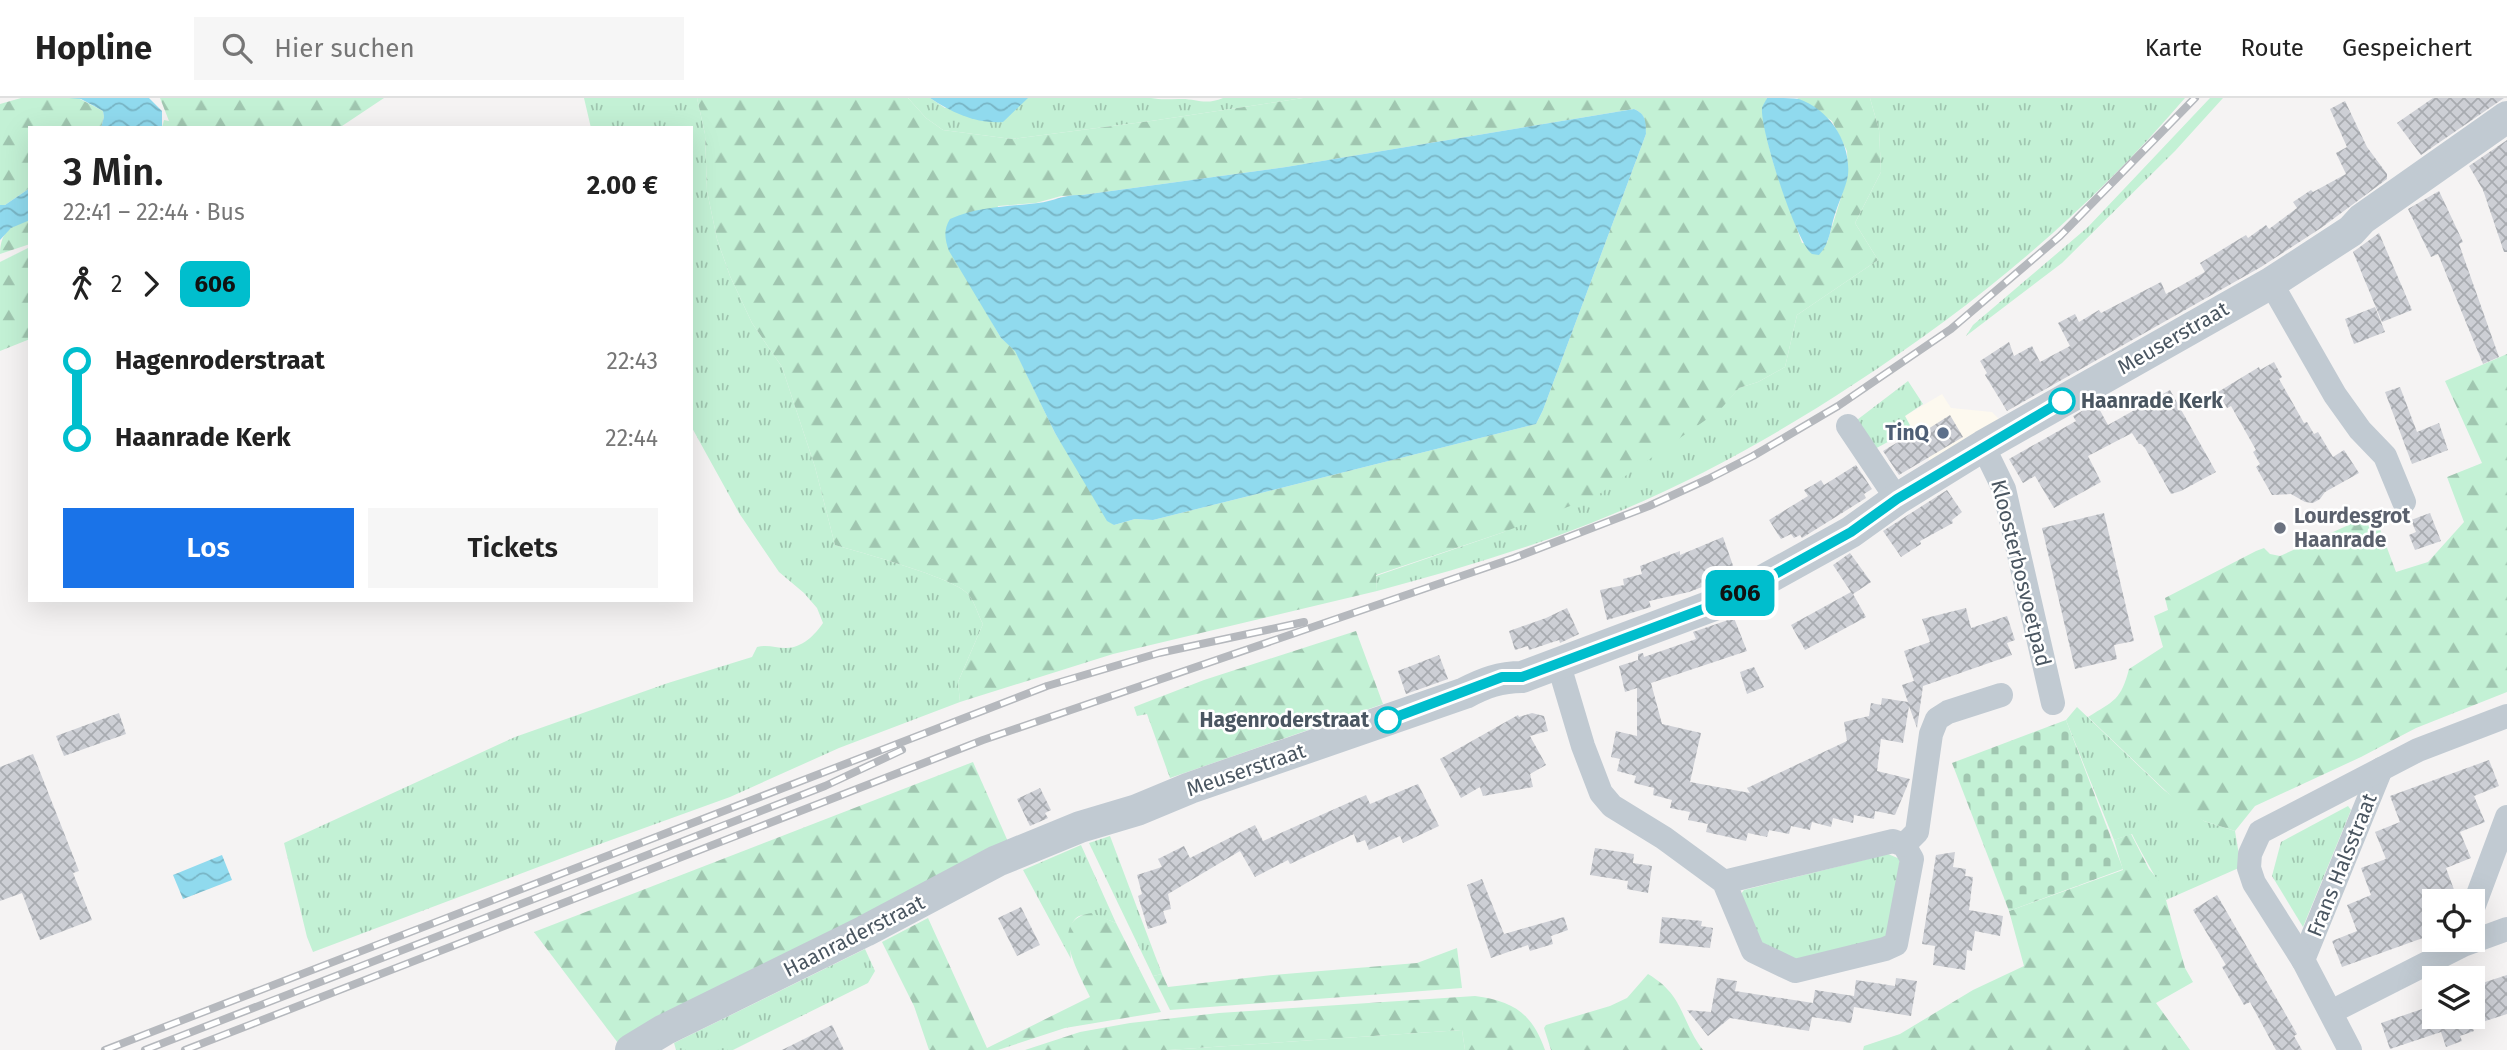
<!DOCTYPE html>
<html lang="de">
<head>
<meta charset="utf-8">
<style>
	:root { --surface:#fff; --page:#f6f6f6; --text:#222; --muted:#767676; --line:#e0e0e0; --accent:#1a73e8 }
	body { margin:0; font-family:"Fira Sans",sans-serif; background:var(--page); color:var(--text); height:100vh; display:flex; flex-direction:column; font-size:26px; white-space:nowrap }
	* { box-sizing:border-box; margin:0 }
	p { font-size:23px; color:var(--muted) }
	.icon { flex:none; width:38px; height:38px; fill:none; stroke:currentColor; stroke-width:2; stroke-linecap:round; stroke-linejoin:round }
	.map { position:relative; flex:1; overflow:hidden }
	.side { position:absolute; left:28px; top:28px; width:665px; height:476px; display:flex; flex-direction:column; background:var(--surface); border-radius:0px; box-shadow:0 7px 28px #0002 }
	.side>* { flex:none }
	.badge { padding:0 14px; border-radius:10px; font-size:24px; line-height:46px }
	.controls { position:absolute; left:2422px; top:791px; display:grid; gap:14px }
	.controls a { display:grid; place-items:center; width:63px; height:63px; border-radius:0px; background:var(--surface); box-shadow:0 7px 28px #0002; font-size:35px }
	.map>.badge { position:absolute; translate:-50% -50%; box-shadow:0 0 0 4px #fff }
	.legs { display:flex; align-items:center; gap:10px; height:77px; padding:0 35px; font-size:23px }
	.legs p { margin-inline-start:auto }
	.headline { display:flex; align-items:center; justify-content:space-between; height:119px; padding:0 35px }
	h1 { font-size:38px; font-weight:600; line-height:52px }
	.cta { display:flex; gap:14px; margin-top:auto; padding:14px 35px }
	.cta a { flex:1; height:80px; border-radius:0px; background:var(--accent); color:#fff; font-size:28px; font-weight:600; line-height:80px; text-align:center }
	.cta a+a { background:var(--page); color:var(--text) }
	ul { padding:0 35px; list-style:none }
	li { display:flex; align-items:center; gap:24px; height:77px; font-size:26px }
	li i { display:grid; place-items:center; width:10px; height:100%; margin:0 9px; background:currentColor }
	li i::after { content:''; width:18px; height:18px; margin:-9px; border:5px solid; border-radius:50%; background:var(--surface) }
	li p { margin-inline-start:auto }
	li:first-child i { background:linear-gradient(#0000 50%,currentColor 0) }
	li:last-child i { background:linear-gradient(currentColor 50%,#0000 0) }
	header { display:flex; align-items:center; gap:42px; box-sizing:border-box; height:98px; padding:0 35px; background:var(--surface); border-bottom:2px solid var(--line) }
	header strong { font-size:33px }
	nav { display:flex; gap:38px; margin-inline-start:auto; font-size:24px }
	.search { width:490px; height:63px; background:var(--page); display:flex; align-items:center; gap:18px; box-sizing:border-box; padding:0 24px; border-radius:0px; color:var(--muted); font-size:26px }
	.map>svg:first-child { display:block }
	.commercial { fill:#fdf9ef }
	.grass { fill:url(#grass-tufts) }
	.forest { fill:url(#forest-firs); fill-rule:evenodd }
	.cemetery { fill:url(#cemetery-stones) }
	.pitch { fill:#c3f1d5 }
	.water { fill:url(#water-waves) }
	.building { fill:url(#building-cross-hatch) }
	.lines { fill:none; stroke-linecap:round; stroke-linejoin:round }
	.minor { stroke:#c1cad2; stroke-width:24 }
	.tertiary { stroke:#c1cad2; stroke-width:32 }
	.rail-casing { stroke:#b5b8bd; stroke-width:8 }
	.rail { stroke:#fff; stroke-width:5; stroke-dasharray:16; stroke-linecap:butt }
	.line-1-casing { stroke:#fff; stroke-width:16 }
	.line-1 { stroke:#00becd; stroke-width:10 }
	.stop-1-dot { fill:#fff; stroke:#00becd; stroke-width:3.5 }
	.service-dot { fill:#5c6f8a; stroke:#fff; stroke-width:2.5 }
	.worship-dot { fill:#6b7280; stroke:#fff; stroke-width:2.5 }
	.labels { text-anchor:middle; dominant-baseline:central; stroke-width:5; stroke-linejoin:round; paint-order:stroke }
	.street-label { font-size:21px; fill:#4a5661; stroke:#fff }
	.stop-label { font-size:21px; font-weight:bold; fill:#4a5661; stroke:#fff; text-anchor:start }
	.service-label { font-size:21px; font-weight:bold; fill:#4e5e75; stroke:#fff; text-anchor:end }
	.worship-label { font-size:21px; font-weight:bold; fill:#5b616d; stroke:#fff; text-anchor:start }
</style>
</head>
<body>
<header>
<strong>Hopline</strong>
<div class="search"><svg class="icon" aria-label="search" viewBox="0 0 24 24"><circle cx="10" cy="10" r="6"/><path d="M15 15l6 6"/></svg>Hier suchen</div>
<nav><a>Karte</a><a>Route</a><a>Gespeichert</a></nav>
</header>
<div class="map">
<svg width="2507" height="952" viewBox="0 0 2507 952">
	<defs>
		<pattern id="grass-tufts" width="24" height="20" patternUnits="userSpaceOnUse" patternTransform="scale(1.75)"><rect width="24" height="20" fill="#c3f1d5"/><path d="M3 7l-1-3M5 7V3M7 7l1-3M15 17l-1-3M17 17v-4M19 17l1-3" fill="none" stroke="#a0c6b0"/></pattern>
		<pattern id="forest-firs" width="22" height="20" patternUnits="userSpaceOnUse" patternTransform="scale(1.75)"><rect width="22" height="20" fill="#c3f1d5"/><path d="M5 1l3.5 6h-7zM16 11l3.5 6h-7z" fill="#a0c6b0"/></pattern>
		<pattern id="cemetery-stones" width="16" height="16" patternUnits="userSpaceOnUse" patternTransform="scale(1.75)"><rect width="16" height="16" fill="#c3f1d5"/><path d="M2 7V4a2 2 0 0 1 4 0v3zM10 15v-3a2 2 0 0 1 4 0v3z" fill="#a0c6b0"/></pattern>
		<pattern id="water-waves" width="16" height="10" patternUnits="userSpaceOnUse" patternTransform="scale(1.75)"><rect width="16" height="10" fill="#90daee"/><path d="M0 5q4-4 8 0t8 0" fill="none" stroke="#78b4c4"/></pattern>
		<pattern id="building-cross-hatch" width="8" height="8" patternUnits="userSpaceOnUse" patternTransform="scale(1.75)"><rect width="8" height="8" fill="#cdcfd5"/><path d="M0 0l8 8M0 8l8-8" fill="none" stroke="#a8abb0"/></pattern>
	</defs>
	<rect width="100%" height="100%" fill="#f5f3f3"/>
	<path class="commercial" d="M1942,296L1951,310L1992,314L2003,325L1933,368L1905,318Z"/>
	<g class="grass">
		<path d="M584,0H697L705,36L707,93L717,141L730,178L752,225L782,269L815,369L835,447C859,454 955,480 968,496C975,504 978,517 983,526L958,584L960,604L839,650L730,699L578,754L313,854L307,839L284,745L515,639L668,585L752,559L757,549C768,546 775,550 786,550C802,550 815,537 823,525L817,510L804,495L779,474L739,415L691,328V30H591Z"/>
		<path d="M908,0H930L945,10L974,0H1151C1161,2 1169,1 1179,1C1196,0 1204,8 1223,0H1303L1151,23L1012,41L943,32L926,20Z"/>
		<path d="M1870,0H2185C2087,114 1980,204 1854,286C1778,336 1698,381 1613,416C1537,448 1456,472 1377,493L1376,478L1504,434L1684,335L1719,312L1739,290L1758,284L1785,269L1797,217L1878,162L1855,125L1881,74L1879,32Z"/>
		<path d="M2210,0H2223L2175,53L2062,165L1966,238L1973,227L2088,129Z"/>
		<path d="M1908,283L1923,306L1905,318L1912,331L1871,353L1853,325Z"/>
		<path d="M2077,609L2164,692L2204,723L2235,733L2241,769L2166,802C2157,779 2143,759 2132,736L2114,742L2066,622Z"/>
		<path d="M2348,708L2351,712L2303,829L2272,778L2281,744Z"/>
		<path d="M1110,738L1162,876L1153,878L1089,745Z"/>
		<path d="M1081,747L1116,825C1073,807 1067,818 1071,861L1023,772Z"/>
		<path d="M1888,756L1900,761L1890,841L1803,865L1762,850L1741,796L1744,792Z"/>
		<path d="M865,851L875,873L868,885L733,952H676L674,945Z"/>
	</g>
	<g class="forest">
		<path d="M21,0H78L103,13L104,19L101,30H30V90L5,107H0V6Z"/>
		<path d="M160,0H384L339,30H162L164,22L169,23Z"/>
		<path d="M697,0H908L926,20L943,32L1012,41L1151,23L1303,0H1767C1753,28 1792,114 1802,145H1827L1848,77L1847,53L1832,23L1797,0H1870L1879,32L1881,74L1855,125L1878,162L1797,217L1785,269L1758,284L1739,290L1720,312L1598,397L1504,434L1376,477L1377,493L1113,556L960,604L958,584L983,526C978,517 975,504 968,496C955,480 859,454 835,447L815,369L782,269L752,225L730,178L717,141L707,93L705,36ZM1634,11C1646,16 1645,24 1646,36L1543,312L1536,326L1153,422L1135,421L1114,427L1055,335L1015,252L1001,240L977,198L998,108L1036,105L1061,98L1082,97L1286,69Z"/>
		<path d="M30,122V146L0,156C0,136 9,127 30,122Z"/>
		<path d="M30,149V241L0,253V164Z"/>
		<path d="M2507,256V594L2416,630L2361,659L2255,708L2235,733L2204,723L2188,714L2088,619C2114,603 2121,602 2129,571L2163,549L2154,518L2168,512L2165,500L2256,453L2264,450L2270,456L2280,458L2353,425L2377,423L2396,474L2428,464L2464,424L2447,379L2482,365L2445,283Z"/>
		<path d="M1356,533L1383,606L1170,680L1147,616L1137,618L1134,609L1204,582Z"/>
		<path d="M973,664L1009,746L618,945L534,834Z"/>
		<path d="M2131,736L2149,771L2159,783L2166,802L2185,870L2193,884L2156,905L2190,952H1863L1864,948L1900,936L1973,892L2024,868L2009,813L2123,772L2114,742Z"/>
		<path d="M1092,815L1116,825L1161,914L1065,930L998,952H929L914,908L882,844L928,820L987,950L1090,899C1079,875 1046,821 1092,815Z"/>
		<path d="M1457,850L1462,890L1170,912L1153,878L1162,876L1168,889L1273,877L1417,865Z"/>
		<path d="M1648,876C1685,898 1680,922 1703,952H1551L1544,930L1546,927L1610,908L1627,900Z"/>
		<path d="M1475,898C1513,903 1532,915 1545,952H1465L1462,932L1168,952H1025L1080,934L1130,925L1219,915Z"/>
	</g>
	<path class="cemetery" d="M2066,622L2123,771L2009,813L1952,665Z"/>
	<path class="pitch" d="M1462,932L1465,952H1168Z"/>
	<g class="water">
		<path d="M69,0H149L162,13V30H101L104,19L103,13L81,1Z"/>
		<path d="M930,0H1028L1003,24C977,26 952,15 930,0Z"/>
		<path d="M1767,0C1776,0 1790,0 1799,1C1830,12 1851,45 1848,77C1846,89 1840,101 1836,113C1830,129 1831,144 1819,157L1812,156C1796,144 1760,32 1762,10C1763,7 1766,2 1767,0Z"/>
		<path d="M1634,11C1646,16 1646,24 1646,36L1543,312L1536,326L1153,422L1135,421L1114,427L1107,423L1055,335L1015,253L1001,240L949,153C945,142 943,132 950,121C980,108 1007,109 1038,105C1054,103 1065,96 1082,97L1286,69Z"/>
		<path d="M30,90V122L11,130L0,142V107H5Z"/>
		<path d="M222,757L232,782L183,801L173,777Z"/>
	</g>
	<g class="building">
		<path d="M2433,0H2504L2421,57L2397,25Z"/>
		<path d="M2345,3L2367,49L2387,76V81L2321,130L2261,169L2007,313L1985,277L1987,275L1980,263L2009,244L2014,258L2032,248L2040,264L2070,248L2058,225L2075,216L2079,224L2099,212L2101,215L2161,184L2166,196L2205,174L2200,165L2246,137L2248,140L2266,127L2269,131L2297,110L2293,104L2311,92L2313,94L2346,76L2336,55L2347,49L2330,11Z"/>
		<path d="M2507,42V154H2504L2483,92L2469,68Z"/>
		<path d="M2439,93L2463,144L2459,146L2499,259L2483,266L2438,156L2431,159L2408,111Z"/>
		<path d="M2379,135L2412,212L2382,224L2353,154Z"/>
		<path d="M2375,209L2385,234L2354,246L2345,221Z"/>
		<path d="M2274,264L2282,279L2279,281L2304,325L2307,324L2314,336L2318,334L2333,359L2344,352L2359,375L2325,394L2320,401L2313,405L2305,404L2291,396L2272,397L2256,369L2260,366L2253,354L2256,352L2231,308L2227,310L2218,294L2259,269L2260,272Z"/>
		<path d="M2400,289L2417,334L2439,325L2448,352L2412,366L2385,294Z"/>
		<path d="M2170,292L2216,374L2181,393L2171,396L2145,350L2141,346H2139L2132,335L2088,358L2101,384L2054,410L2035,378L2023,385L2009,361L2076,323L2073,318L2096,305L2108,327Z"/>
		<path d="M1950,317L1963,339L1899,377L1883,353L1903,341L1906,345Z"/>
		<path d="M1856,367L1872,391L1864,396L1866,400L1802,440L1800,437L1794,440L1791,436L1781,441L1769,422L1808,398L1804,392L1813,387L1821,382L1824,387Z"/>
		<path d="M1947,392L1962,414L1952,422L1953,425L1920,443L1921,446L1901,459L1883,433Z"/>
		<path d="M2104,415L2134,543L2114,547L2117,561L2075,571L2042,430Z"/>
		<path d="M2430,415L2441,443L2415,452L2409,437L2416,434L2411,422Z"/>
		<path d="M1723,439L1736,476L1689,494L1649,503L1651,509L1607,522L1600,492L1624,487L1623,481L1642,476L1640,468L1680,453V457Z"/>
		<path d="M1850,455L1871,484L1853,496L1866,519L1805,552L1791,527L1851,494L1833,467Z"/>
		<path d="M1567,510L1579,536L1560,545L1559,542L1529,552L1528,548L1515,552L1509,533L1546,520Z"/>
		<path d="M1966,510L1971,530L2007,518L2015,542L2007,545L2012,557L1923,588L1917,630L1909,608L1903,645L1881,641L1877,673L1910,681L1895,717L1875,713L1874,721L1854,717L1853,725L1833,720L1831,729L1812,724L1810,732L1791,728L1789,736L1769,732L1767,739L1748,735L1746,743L1706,734L1708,726L1688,722L1690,714L1670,710L1672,702L1653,697L1654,690L1634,685L1636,678L1617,673L1620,661L1611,659L1616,633L1637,638V590L1625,594L1619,568L1638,562V556L1643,555L1644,559L1696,541L1693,534L1734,520L1747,553L1651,585L1662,626L1701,635L1690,684L1750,695L1747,690L1847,643L1844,624L1869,618L1871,605L1881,607L1882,600L1908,604L1902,587L1914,583L1904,553L1930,544L1922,521Z"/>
		<path d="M1439,557L1448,581L1406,596L1398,573Z"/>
		<path d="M1754,569L1764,589L1747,596L1740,574Z"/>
		<path d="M119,615L126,636L64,658L56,638Z"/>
		<path d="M1532,615L1544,618L1548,633L1530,638L1546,667L1530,676L1533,689L1483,698L1480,689L1461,700L1440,661L1518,617L1519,619Z"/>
		<path d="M33,656L79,773L73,775L92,822L40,842L22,795L0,803V669Z"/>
		<path d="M2489,662L2499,688L2474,698L2485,724L2460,734L2471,760L2446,770L2456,797L2434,803V836L2342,869L2332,843L2357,833L2347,807L2371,797L2361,770L2386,761L2375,734L2400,724L2390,698Z"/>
		<path d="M1418,686L1439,728L1403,745L1400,738L1369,752L1365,742L1357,745L1354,736L1290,766L1288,762L1255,779L1240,753L1168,796L1171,811L1163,813L1167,825L1148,831L1138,798L1142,796L1137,777L1162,769L1158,761L1184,748L1190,760L1255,727L1263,743L1366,697L1370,706Z"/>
		<path d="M1040,690L1051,712L1045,715L1048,720L1030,728L1017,701Z"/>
		<path d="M1595,750L1634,756L1633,765L1652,768L1648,795L1627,791L1628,783L1590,777Z"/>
		<path d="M1955,754L1953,769L1966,771L1965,778L1973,779L1969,812L2003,818L2000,838L1975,833L1972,853L1967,852L1965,872L1933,867L1935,848L1922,846L1936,757Z"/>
		<path d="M1482,781L1504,836L1564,819L1568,832L1551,838L1553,846L1530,853L1528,847L1491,860L1467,787Z"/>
		<path d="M2217,797L2297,936L2294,938L2302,952H2276L2250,904L2244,907L2222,869L2226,867L2193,812Z"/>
		<path d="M1021,809L1040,847L1017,858L998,820Z"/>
		<path d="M1662,819L1702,823L1701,828L1713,830L1710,850L1659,845Z"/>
		<path d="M2507,877V916L2473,927V923L2471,924L2474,933L2460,938L2462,943L2446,949L2441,934L2390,951L2381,925L2434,907V919H2473V888Z"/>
		<path d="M1717,880L1737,883L1735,893L1813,905L1815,892L1854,898L1856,882L1895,888L1896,880L1917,883L1911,918L1854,909L1851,925L1812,919L1809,933L1730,920L1708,938L1687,912L1711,914Z"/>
		<path d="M832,927L844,952H782Z"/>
	</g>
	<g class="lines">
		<g class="minor">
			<path d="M2271,185L2335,297L2360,332L2385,358L2404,404"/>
			<path d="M1848,328L1897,401"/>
			<path d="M1983,348L2004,391L2053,605"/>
			<path d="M1558,564L1583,648L1601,695L1612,708L1664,740L1724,784L1753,853L1795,873L1885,851L1896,846L1912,761L1904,747L1893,743L1724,784"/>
			<path d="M1904,747L1917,734L1931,636L1937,621L1948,614L2001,597"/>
			<path d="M2473,810L2507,719"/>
			<path d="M2303,862L2381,671"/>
			<path d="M2331,914L2463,847L2507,831"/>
			<path d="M2350,952L2303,862L2254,785L2249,770L2250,756L2260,734L2418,652L2507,618"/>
		</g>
		<path class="tertiary" d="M631,952L664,932L865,833L997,763L1080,729L1137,712L1190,690L1465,595C1484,585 1500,579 1522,579L1730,501L1851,434L1897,401L1983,348L2271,185L2351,133L2362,121L2507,19"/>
		<defs>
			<g id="rail">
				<path d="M105,952L1047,588L1159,555L1304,524"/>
				<path d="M145,952L825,688L902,652"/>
				<path d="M185,952L983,642L1514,460L1649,408L1708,381L1753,358L1838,308L1951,231L2060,138L2195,0"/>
			</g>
		</defs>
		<use href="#rail" class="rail-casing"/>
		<use href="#rail" class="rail"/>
	</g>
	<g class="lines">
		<defs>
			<path id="line-1" d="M1388,622L1502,579H1522L1730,501L1851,434L1897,401L2062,303"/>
		</defs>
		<use href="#line-1" class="line-1-casing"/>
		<use href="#line-1" class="line-1"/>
	</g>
	<g class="stop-1-dot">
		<circle cx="2062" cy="303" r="12"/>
		<circle cx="1388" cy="622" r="12"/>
	</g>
	<circle class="service-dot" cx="1943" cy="335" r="7"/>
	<circle class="worship-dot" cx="2280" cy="430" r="7"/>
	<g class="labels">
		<g class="street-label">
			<text transform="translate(2173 240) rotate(-30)">Meuserstraat</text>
			<text transform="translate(2021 475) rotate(76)">Kloosterbosvoetpad</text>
			<text transform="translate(1246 672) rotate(-19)">Meuserstraat</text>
			<text transform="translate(2342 767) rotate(-68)">Frans Halsstraat</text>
			<text transform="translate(854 838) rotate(-27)">Haanraderstraat</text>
		</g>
		<g class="stop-label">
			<text x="2081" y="303">Haanrade Kerk</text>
			<text x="1369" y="622" text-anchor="end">Hagenroderstraat</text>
		</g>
		<g class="service-label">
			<text x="1929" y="335">TinQ</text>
		</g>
		<g class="worship-label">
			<text x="2294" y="418">Lourdesgrot<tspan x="2294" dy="24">Haanrade</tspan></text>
		</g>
	</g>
</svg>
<div class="controls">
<a><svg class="icon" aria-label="locate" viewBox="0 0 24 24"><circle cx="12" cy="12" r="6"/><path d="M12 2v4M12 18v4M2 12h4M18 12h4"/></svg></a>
<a><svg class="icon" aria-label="layers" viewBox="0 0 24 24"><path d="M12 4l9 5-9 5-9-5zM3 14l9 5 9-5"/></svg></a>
</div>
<b class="badge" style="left:1740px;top:495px;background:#00becd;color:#111">606</b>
<section class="side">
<div class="headline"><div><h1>3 Min.</h1><p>22:41 – 22:44 · Bus</p></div><b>2.00 €</b></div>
<div class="legs"><svg class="icon" aria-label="walk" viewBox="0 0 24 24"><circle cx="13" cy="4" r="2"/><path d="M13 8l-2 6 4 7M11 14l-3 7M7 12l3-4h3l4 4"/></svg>2<svg class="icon" aria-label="forward" viewBox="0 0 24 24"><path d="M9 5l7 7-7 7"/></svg><b class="badge" style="background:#00becd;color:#111">606</b></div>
<ul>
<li><i style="color:#00becd"></i><b>Hagenroderstraat</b><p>22:43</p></li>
<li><i style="color:#00becd"></i><b>Haanrade Kerk</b><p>22:44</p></li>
</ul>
<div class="cta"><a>Los</a><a>Tickets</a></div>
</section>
</div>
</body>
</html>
